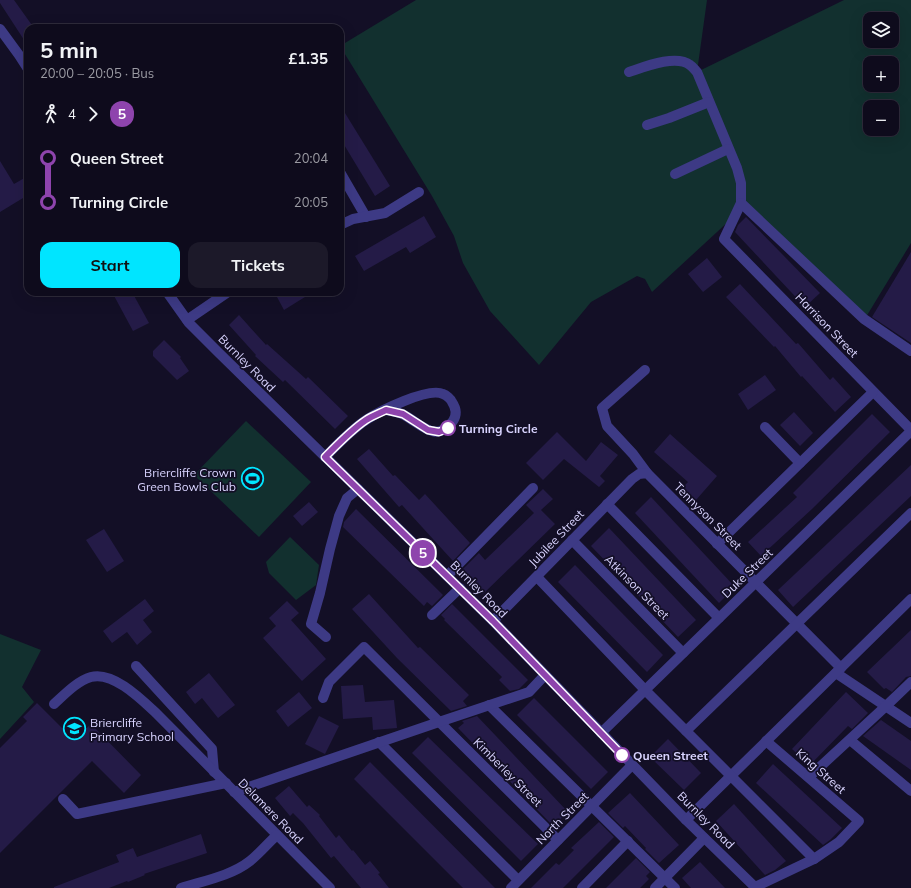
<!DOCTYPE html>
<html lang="en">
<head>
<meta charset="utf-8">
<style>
	:root { --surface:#0e0b1c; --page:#1c1929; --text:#f1f3f6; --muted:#9b9ba3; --line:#2e2b3b; --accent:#00e5ff }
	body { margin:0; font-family:Mulish,sans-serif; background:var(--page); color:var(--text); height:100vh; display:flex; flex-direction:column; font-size:15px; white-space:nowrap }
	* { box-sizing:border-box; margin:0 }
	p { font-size:13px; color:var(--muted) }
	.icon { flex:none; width:22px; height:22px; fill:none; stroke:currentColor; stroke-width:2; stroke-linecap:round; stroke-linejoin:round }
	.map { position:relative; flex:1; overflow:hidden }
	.drawer { position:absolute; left:24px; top:24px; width:320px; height:272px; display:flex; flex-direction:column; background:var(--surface); border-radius:12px; box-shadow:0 4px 16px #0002,0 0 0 1px var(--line) }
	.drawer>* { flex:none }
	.badge { padding:0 8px; border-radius:13px; font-size:14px; line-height:26px }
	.controls { position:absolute; left:863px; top:12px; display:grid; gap:8px }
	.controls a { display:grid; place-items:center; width:36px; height:36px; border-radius:8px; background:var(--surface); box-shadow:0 4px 16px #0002,0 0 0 1px var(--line); font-size:20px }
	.map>.badge { position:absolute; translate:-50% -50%; box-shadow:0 0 0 2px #fff }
	.legs { display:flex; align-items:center; gap:6px; height:44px; padding:0 16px; font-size:13px }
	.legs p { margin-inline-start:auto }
	.headline { display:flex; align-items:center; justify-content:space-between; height:68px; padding:0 16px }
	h1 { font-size:22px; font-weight:700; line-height:30px }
	.action { display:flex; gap:8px; margin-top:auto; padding:8px 16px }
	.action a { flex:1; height:46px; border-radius:12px; background:var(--accent); color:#111; font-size:16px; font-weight:700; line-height:46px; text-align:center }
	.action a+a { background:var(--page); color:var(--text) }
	ul { padding:0 16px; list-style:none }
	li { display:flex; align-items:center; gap:14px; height:44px; font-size:15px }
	li i { display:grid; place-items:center; width:6px; height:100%; margin:0 5px; background:currentColor }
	li i::after { content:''; width:10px; height:10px; margin:-5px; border:3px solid; border-radius:50%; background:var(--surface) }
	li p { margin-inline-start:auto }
	li:first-child i { background:linear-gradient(#0000 50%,currentColor 0) }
	li:last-child i { background:linear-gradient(currentColor 50%,#0000 0) }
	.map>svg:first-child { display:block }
	.green { fill:#12302f; fill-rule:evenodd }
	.building { fill:#241b47 }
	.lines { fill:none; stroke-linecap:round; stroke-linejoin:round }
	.minor { stroke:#3d3a85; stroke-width:10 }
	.line-1-casing { stroke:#fff; stroke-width:9 }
	.line-1 { stroke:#8e44ad; stroke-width:6 }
	.stop-1-dot { fill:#fff; stroke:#8e44ad; stroke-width:2 }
	.labels { text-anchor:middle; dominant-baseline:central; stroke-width:3.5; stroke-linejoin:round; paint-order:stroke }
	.street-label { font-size:12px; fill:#d9d4ff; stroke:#130f26 }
	.stop-label { font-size:12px; font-weight:bold; fill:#d9d4ff; stroke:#130f26; text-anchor:start }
	.poi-label { font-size:12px; fill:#d9d4ff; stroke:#130f26; text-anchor:end }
</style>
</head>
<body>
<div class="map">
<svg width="911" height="888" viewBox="0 0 911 888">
	<rect width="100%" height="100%" fill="#130f26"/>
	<g class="green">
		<path d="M416,0H707L697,72L844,0H911V243L866,317L743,208L652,292L645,279L637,276L591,302L539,365L490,311L463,263L454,236L432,196L340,46ZM870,19H892V41H870ZM870,63H892V85H870ZM870,107H892V129H870Z"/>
		<path d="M246,421L311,482L259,537L194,475Z"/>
		<path d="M290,537L319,565L316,585L296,600L269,573L266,562Z"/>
		<path d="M0,634L41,650L22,687L34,702L0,739Z"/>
	</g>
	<g class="building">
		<path d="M0,0H14L34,28H28V46L0,3Z"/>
		<path d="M340,105L390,186L375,196L340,138Z"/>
		<path d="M0,161L14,184L28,176V195L0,212Z"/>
		<path d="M424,216L436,237L410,253L406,247L364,271L355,256Z"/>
		<path d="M746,217L820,293L805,307L735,232L738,225Z"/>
		<path d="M911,252V343L872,317Z"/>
		<path d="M707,258L722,277L703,292L688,274Z"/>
		<path d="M740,284L796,344L798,343L830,380L833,377L851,397L835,412L802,376L801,377L775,346L774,347L726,297Z"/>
		<path d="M112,292H132L149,323L133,331Z"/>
		<path d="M285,292H313L284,310L277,297Z"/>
		<path d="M239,315L266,345L267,344L306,379L308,377L348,416L335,429L285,380L283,382L255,356L256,355L229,325Z"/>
		<path d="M164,340L181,357L180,358L189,371L177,380L153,356V351Z"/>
		<path d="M765,375L776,390L748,410L738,394Z"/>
		<path d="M794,412L813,433L800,446L780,425Z"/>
		<path d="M872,414L890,432L812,509L761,556L748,542L797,497L793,493Z"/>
		<path d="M557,432L586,461L601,442L618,455L600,476L605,481L599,487L564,459L543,480L526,463Z"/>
		<path d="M670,434L717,476L696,500L682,488L688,482L654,452Z"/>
		<path d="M369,449L393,476L395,475L419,500L425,494L470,543L453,561L402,505L399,507L357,459Z"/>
		<path d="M911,465V496L793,607L778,590Z"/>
		<path d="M543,489L553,499L541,510L555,524L483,594L462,570L479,553L485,560L534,513L526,505Z"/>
		<path d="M651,497L735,587L719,603L635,513Z"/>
		<path d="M309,502L318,512L302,526L293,516Z"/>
		<path d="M356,509L443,595L432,606L427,602L424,606L343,527L344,522Z"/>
		<path d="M609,528L696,620L678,637L591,546Z"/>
		<path d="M104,529L124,561L107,572L86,540Z"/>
		<path d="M575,565L663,655L647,672L558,582Z"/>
		<path d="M369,594L418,648L420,647L469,695L463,701L467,706L451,711L397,658L352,609Z"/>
		<path d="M145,599L154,611L143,620L152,632L137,645L127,632L112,643L103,631Z"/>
		<path d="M287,601L299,613L291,620L326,659L302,681L263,638L276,626L269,618Z"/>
		<path d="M452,604L528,680L519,689L510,691L499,680L502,677L444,620L445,619L441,615Z"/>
		<path d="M911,630V676L906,677L892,692L886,688L884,689L867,672Z"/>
		<path d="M209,673L235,705L218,718L202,698L195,704L186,692Z"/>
		<path d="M363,685L365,702L394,700L397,728L373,730L372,717L343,719L341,686Z"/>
		<path d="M299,692L312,708L288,727L276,711Z"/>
		<path d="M846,692L868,713L852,729L848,726L810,765L792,749Z"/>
		<path d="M534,698L608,772L591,789L517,715Z"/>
		<path d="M37,703L74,740L91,724L141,775L124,793L92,761L0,853V748L27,721L23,717Z"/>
		<path d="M319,716L339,726L325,754L305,744Z"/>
		<path d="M477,716L568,812L553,826L458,728L464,723L462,721Z"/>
		<path d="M881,720L911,741V770L863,736Z"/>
		<path d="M428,737L538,844L521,861L412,753Z"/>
		<path d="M668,739L701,773L684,790L650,757Z"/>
		<path d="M370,762L495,888H463L354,779Z"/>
		<path d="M773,764L842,828L830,840L823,845L756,783Z"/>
		<path d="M289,786L307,807L309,805L320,815L319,816L336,838L339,835L352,851L353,850L365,865L370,861L380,873L378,874L389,888H361L334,856L331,858L303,823L293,813L290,816L275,798Z"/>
		<path d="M630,793L679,845L659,863L645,849L646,848L625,826L623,828L608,813Z"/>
		<path d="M734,804L786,861L775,870L765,875L716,821Z"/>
		<path d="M599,822L614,837L563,888H531L556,863L559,865L574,850L571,848Z"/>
		<path d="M201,834L207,853L144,874L145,875L128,882L127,881L109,888H54V887L119,862L116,855L133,848L137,857Z"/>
		<path d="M636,858L650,872L646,876L649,879L640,888H606Z"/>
		<path d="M700,862L725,888H691L682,878Z"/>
	</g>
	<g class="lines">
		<g class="minor">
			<path d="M0,29L19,55L28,69"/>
			<path d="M629,72C644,67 676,54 690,65C693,67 695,70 697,72L737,168L741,183V203L724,239L911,430"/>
			<path d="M647,125L669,118L709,102"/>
			<path d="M340,172L366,217"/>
			<path d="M675,174L728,149"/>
			<path d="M741,203L864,319L911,351"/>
			<path d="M340,225L353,219L385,213L419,192"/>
			<path d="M167,292L189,323L218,352L493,621L686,820L756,888"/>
			<path d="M187,320L228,292"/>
			<path d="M645,370L602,408L607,426L633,454L647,473"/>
			<path d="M765,427L800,463"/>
			<path d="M325,457C338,444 351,430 366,420C380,411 428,387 443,394C446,395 451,399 452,402C456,408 457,415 453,421C436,444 421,424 404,415C399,412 392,411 386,410"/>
			<path d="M607,504L719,618"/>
			<path d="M572,540L683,653"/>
			<path d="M717,544L873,392"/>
			<path d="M447,576L533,488"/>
			<path d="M537,577L645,690L686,731"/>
			<path d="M432,615L460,588"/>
			<path d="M493,621L632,479L639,474L647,473L841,668"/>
			<path d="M326,637L311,624L320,593L330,549L339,516L347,498L358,489"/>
			<path d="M136,666L212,749L214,772"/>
			<path d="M836,673L911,723"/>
			<path d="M323,698L329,682L364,647L558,840"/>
			<path d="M54,704C64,695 77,681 91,677C113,671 141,699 156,713L330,888"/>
			<path d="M489,705L675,888"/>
			<path d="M601,733L911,431"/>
			<path d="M850,740L911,791"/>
			<path d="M766,741L859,821L839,842L814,859"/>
			<path d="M379,742L518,880"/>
			<path d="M809,777L886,706L911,682"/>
			<path d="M234,792L439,722L529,692L545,675"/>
			<path d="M63,799L77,814L226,783"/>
			<path d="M686,820L911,599"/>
			<path d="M755,887L814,859L686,731L911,513"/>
			<path d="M181,888C203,881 231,876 250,861C260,853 268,843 277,835"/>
			<path d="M511,888L632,765"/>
			<path d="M582,888L628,841"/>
			<path d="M655,888L704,838"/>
		</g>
	</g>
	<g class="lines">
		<defs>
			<path id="line-1" d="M448,428L439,432L428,430L403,414L386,410C380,413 372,416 366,420C351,430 338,444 325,457L493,621L622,755"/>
		</defs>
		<use href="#line-1" class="line-1-casing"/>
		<use href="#line-1" class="line-1"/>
	</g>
	<defs>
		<symbol id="stadium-ring" viewBox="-11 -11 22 22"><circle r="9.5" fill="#130f26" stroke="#00e5ff" stroke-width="1.5"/><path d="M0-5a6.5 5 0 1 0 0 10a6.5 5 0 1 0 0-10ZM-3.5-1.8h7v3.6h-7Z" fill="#00e5ff"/></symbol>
		<symbol id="school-ring" viewBox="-11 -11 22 22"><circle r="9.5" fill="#130f26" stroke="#00e5ff" stroke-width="1.5"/><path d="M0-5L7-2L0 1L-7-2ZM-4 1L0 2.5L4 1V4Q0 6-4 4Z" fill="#00e5ff"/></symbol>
	</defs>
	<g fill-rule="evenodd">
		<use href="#stadium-ring" x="240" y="466" width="25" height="25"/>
		<use href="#school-ring" x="62" y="716" width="25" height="25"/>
	</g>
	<g class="stop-1-dot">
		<circle cx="448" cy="428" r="7"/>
		<circle cx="622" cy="755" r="7"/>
	</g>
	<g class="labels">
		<g class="street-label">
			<text transform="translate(827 325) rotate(46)">Harrison Street</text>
			<text transform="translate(247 363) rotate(45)">Burnley Road</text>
			<text transform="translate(708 516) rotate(45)">Tennyson Street</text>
			<text transform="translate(556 538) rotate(-46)">Jubilee Street</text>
			<text transform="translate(747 573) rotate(-44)">Duke Street</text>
			<text transform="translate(637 587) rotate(45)">Atkinson Street</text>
			<text transform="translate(479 589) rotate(45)">Burnley Road</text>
			<text transform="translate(821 771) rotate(41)">King Street</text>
			<text transform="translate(508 772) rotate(45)">Kimberley Street</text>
			<text transform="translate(271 811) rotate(45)">Delamere Road</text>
			<text transform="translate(562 818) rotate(-45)">North Street</text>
			<text transform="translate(706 820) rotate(45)">Burnley Road</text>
		</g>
		<g class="stop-label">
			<text x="459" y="428">Turning Circle</text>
			<text x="633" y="755">Queen Street</text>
		</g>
		<g class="poi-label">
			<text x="236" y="472">Briercliffe Crown<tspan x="236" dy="14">Green Bowls Club</tspan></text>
			<text x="90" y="722" text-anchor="start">Briercliffe<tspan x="90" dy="14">Primary School</tspan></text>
		</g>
	</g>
</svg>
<div class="controls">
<a><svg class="icon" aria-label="layers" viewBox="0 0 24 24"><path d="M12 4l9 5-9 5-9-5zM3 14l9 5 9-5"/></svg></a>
<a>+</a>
<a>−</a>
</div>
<b class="badge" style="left:423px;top:553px;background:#8e44ad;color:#fff">5</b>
<section class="drawer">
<div class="headline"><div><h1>5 min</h1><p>20:00 – 20:05 · Bus</p></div><b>£1.35</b></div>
<div class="legs"><svg class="icon" aria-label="walk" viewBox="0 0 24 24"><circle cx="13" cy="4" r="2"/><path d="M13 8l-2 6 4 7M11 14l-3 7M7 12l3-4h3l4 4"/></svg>4<svg class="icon" aria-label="forward" viewBox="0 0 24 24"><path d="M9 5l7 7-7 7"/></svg><b class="badge" style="background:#8e44ad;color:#fff">5</b></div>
<ul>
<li><i style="color:#8e44ad"></i><b>Queen Street</b><p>20:04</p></li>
<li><i style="color:#8e44ad"></i><b>Turning Circle</b><p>20:05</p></li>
</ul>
<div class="action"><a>Start</a><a>Tickets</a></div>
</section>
</div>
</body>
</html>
